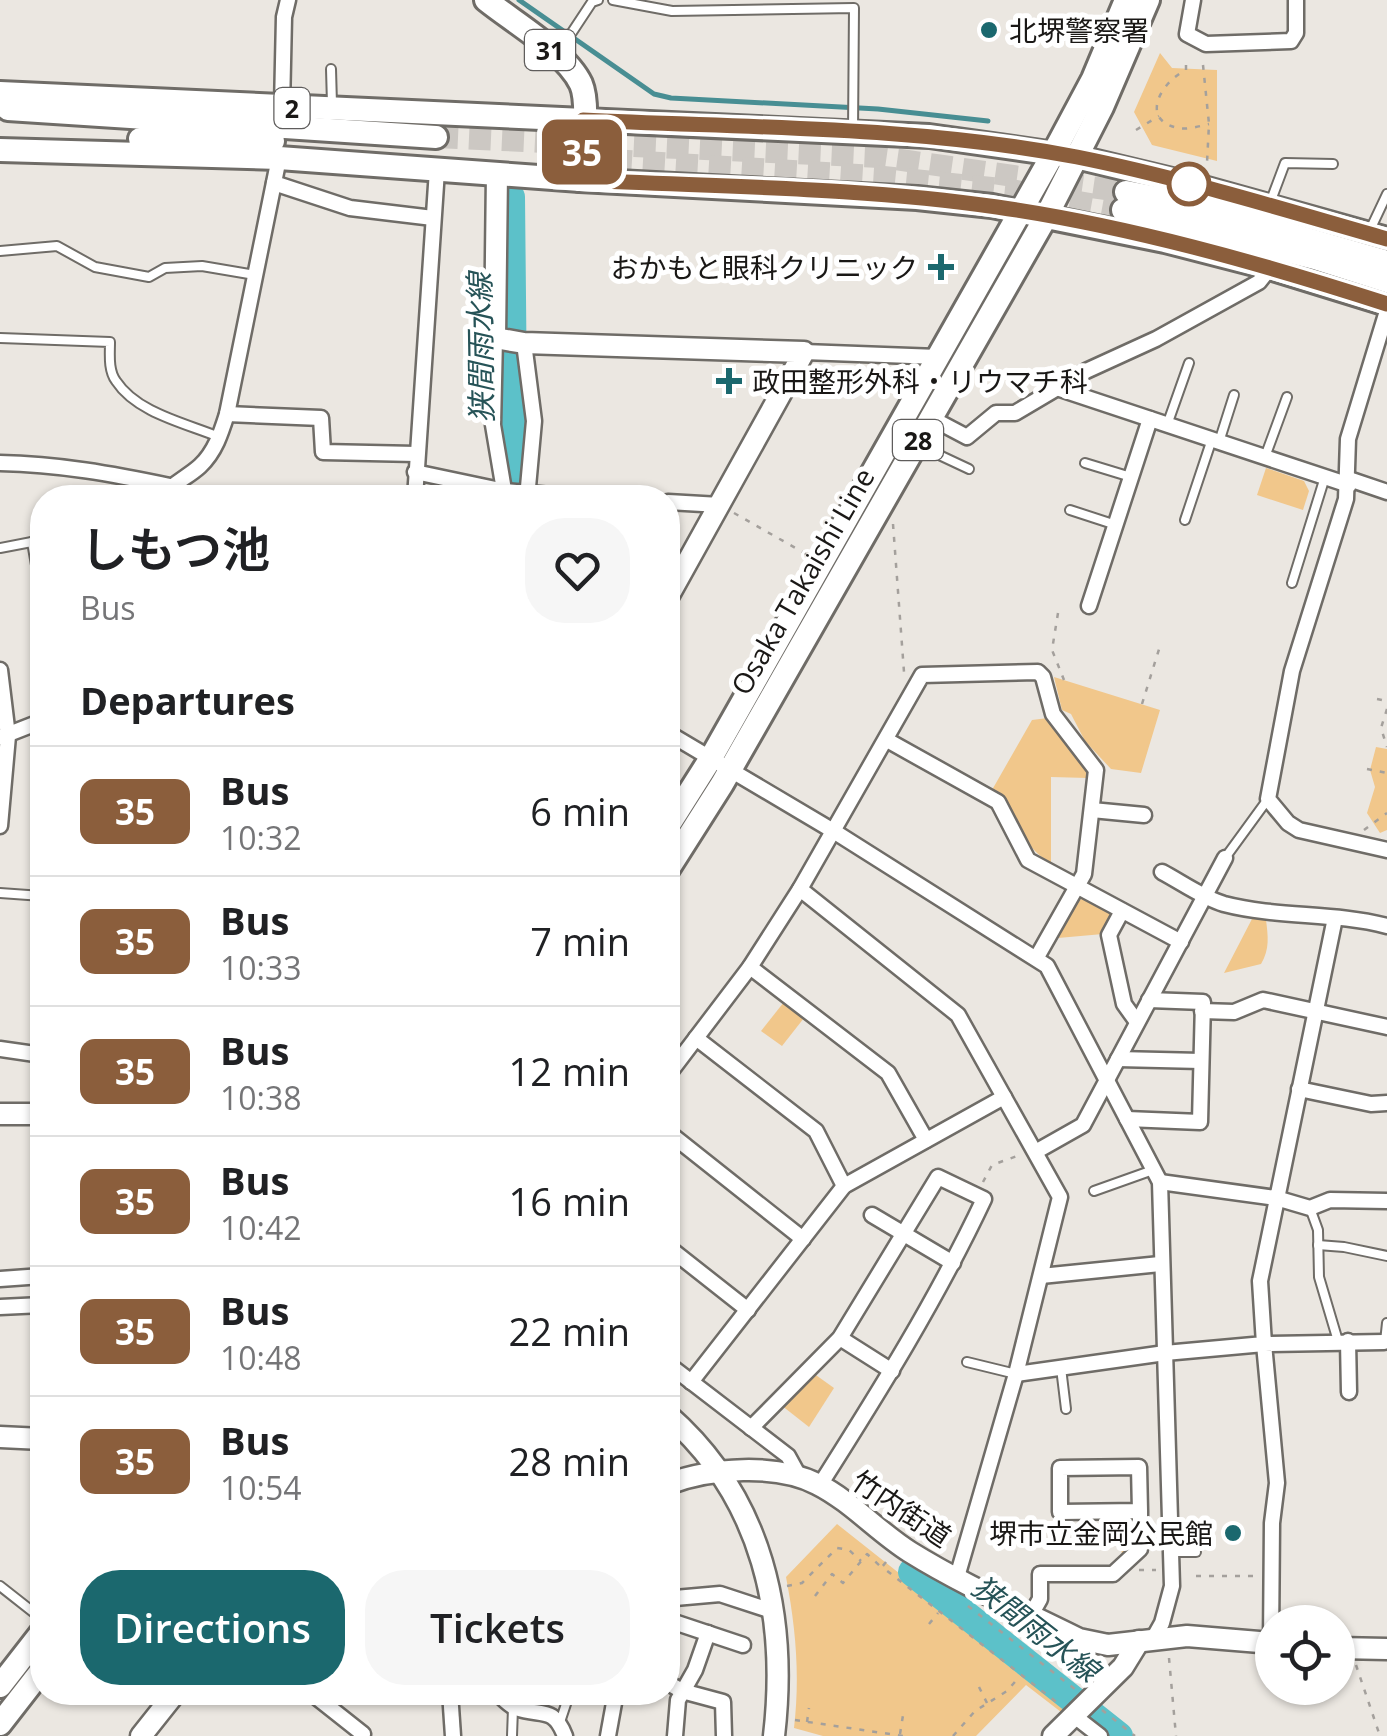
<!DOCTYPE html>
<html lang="en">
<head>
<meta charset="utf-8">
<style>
	:root { --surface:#fff; --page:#f6f6f6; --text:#202124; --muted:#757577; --line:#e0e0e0; --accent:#1b686e }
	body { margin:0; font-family:"Open Sans","Noto Sans JP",sans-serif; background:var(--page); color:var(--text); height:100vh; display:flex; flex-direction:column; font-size:38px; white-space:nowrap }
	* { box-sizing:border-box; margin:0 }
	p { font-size:32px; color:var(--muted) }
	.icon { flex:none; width:55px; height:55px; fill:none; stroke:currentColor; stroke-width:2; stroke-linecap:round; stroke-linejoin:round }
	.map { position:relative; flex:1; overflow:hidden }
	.panel { position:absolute; left:30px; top:485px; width:650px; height:1220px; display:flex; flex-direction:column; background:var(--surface); border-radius:40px; box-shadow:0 2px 8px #0004 }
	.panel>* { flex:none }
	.badge { padding:0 20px; border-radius:15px; font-size:35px; line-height:65px }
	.buttons { position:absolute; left:1255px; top:1605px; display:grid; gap:20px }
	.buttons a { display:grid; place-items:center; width:100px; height:100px; border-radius:50%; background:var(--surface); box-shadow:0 2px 8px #0004; font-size:50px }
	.map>.badge { position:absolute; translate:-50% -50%; box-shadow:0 0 0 5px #fff }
	h2 { padding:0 50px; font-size:38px; line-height:90px }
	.round { display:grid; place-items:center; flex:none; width:105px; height:105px; border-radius:40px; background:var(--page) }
	.summary { display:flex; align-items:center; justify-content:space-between; height:170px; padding:0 50px }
	h1 { font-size:48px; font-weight:600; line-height:75px }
	.cta { display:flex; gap:20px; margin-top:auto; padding:20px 50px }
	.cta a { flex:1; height:115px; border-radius:40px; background:var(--accent); color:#fff; font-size:40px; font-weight:600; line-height:115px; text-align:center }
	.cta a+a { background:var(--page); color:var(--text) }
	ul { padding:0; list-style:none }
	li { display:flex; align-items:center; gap:30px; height:130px; padding:0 50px; border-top:2px solid var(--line) }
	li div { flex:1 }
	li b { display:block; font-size:38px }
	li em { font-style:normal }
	li .badge { min-width:110px; font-weight:700; text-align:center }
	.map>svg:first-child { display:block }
	.green { fill:#f1c78b }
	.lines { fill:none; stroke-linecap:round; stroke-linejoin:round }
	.stream { stroke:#488e93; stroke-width:5 }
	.river { stroke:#5cc1c9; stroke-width:28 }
	.primary-tunnel { stroke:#ccc8c3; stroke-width:22; stroke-dasharray:22 11; stroke-linecap:butt }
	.lane-casing { stroke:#6f6c67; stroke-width:12 }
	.street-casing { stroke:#6f6c67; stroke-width:19 }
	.secondary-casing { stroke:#6f6c67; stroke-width:25 }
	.primary-casing { stroke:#6f6c67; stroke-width:28 }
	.path { stroke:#a4a09c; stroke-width:2.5; stroke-dasharray:5 8; stroke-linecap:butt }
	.lane { stroke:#fff; stroke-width:8 }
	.street { stroke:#fff; stroke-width:14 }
	.secondary { stroke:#fff; stroke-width:20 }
	.primary { stroke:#fff; stroke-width:22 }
	.line-casing { stroke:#fff; stroke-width:22 }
	.line { stroke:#8b5e3c; stroke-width:15 }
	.poi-dot { fill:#1b686e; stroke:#fff; stroke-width:4 }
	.stop-dot { fill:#fff; stroke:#8b5e3c; stroke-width:5 }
	.labels { text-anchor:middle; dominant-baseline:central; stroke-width:10; stroke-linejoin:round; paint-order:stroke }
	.shield { fill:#fff; stroke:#5f5d5c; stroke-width:2.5 }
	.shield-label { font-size:25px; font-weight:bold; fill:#1a1816 }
	.poi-label { font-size:28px; fill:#1a1816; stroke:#fff; text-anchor:start }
	.street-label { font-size:28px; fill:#1a1816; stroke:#fff }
	.water-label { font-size:30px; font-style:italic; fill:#265357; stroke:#fff }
</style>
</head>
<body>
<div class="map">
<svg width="1387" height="1736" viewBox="0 0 1387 1736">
	<rect width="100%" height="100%" fill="#ebe7e1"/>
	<g class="green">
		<path d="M1160,53L1172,68L1217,70V161L1152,145L1134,112Z"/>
		<path d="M1266,468L1304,481L1309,491L1303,510L1257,495Z"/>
		<path d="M1054,677L1160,710L1141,773L1111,769L1085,741L1071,714L1062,710Z"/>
		<path d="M1048,718L1089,772L1088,778L1051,777V863C1014,843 1021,807 992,790L1032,720Z"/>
		<path d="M1376,747L1387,749V830L1380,833L1367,813L1375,787L1370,770Z"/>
		<path d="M1086,898L1109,910L1111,917L1103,934L1058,938L1079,900Z"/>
		<path d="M1253,917L1266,920C1268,936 1270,949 1261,964L1224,973Z"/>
		<path d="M784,1002L804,1018L782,1046L761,1031Z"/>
		<path d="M813,1373L834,1388L809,1427L781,1405Z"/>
		<path d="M1102,1517H1129L1134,1522V1548L1122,1559L1121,1538L1103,1537Z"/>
		<path d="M837,1524L1067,1706L1061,1712L1026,1685L976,1736H823L794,1728C800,1676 796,1629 786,1577Z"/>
	</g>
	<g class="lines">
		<path class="stream" d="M519,0L654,94L671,98L878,109L988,121"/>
		<g class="river">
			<path d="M511,197L514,498"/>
			<path d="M912,1572L1119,1736"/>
		</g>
		<g class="primary-tunnel">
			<path d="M436,137L880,157L1126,192"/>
			<path d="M610,160L874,176L1011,190L1123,210"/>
		</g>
		<defs>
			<g id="lane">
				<path d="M613,0L672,11L854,8L853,131"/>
				<path d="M559,52L592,2L598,0"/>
				<path d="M331,69L332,104"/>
				<path d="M1270,203L1285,163L1333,164"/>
				<path d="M1370,230L1387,194"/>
				<path d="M0,251L57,246L95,267L149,277L165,268L202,266L255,275"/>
				<path d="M0,338L110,342C110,354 108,370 116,381C137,413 185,423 219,437"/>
				<path d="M1167,425L1189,363"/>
				<path d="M1219,442L1234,395"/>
				<path d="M920,446L969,469"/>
				<path d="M1265,457L1287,397"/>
				<path d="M1085,463L1131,477"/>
				<path d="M1070,510L1116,525"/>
				<path d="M1185,520L1212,439"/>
				<path d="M32,542L42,600"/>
				<path d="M0,548L42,540"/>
				<path d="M1292,583L1325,477"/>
				<path d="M1225,858L1268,799"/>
				<path d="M0,893L42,896"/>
				<path d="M1094,1191L1153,1170"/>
				<path d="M1310,1208L1318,1230L1319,1277L1338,1341"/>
				<path d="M1318,1245L1344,1247L1387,1256"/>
				<path d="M1385,1342L1387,1323"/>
				<path d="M967,1362L1016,1374"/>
				<path d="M1061,1368L1066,1409"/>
				<path d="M1171,1552H1196"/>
				<path d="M0,1586L42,1619"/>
				<path d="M560,1722L570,1692"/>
				<path d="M512,1736L513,1708"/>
			</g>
			<g id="street">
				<path d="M1193,0L1187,34L1206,44L1291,41L1296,33V0"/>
				<path d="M282,107L284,17L288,0"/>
				<path d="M274,183L350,208L433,218"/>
				<path d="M1387,311L1348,439L1346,499L1292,671L1268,799L1288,823L1299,830L1387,850"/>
				<path d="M495,338L493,425L505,496"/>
				<path d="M524,343L534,421L527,498"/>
				<path d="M804,352L938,357"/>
				<path d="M1057,388L1349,485"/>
				<path d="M227,414L321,418L323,452L416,454"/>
				<path d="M931,418L967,437L996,413H1015L1086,371L1156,339L1259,282L1270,268"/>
				<path d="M0,463C58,464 113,474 170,486"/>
				<path d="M415,472L505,491L586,498"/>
				<path d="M1349,479L1387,492"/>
				<path d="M161,498C172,483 187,478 200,466C215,452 221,433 227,414L279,158"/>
				<path d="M415,498L437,170"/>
				<path d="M668,502L720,505"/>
				<path d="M1089,606L1150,419"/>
				<path d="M0,670L8,736L0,826"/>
				<path d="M668,733L835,832L1047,966L1160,1182L1172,1586L1162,1623L1153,1639"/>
				<path d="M1,737L42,721"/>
				<path d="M887,740L998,802L1028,860L1181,942"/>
				<path d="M1092,810L1144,815"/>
				<path d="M1162,872C1181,882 1203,898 1224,904C1278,918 1334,912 1387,926"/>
				<path d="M800,889L958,1015L1060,1197L1016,1374L957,1577"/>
				<path d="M1122,911L1109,935L1124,1004L1137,1022"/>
				<path d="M750,967L888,1073L926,1140"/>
				<path d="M1202,1011L1234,1012L1263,1000L1387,1027"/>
				<path d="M696,1038L816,1131L844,1186"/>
				<path d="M0,1049L42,1055"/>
				<path d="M1118,1059L1201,1061"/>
				<path d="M668,1075L750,967L800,889L922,675L1038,672L1043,677L1053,714L1096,770L1084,874L1037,957"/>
				<path d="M1299,1089L1371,1104L1387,1103"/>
				<path d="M1127,1119L1200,1122L1203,1002L1149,1000"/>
				<path d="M668,1132L803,1239"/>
				<path d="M1037,1151L1083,1125L1225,858"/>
				<path d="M1160,1182L1276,1198L1310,1208L1330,1200L1387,1201"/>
				<path d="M872,1215L953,1263"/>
				<path d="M668,1247L748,1310"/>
				<path d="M1041,1276L1160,1264"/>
				<path d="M0,1279L42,1276"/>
				<path d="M0,1307L42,1305"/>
				<path d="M840,1338L892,1371"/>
				<path d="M1348,1341L1349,1392"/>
				<path d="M668,1364L788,1456L799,1476"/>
				<path d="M1016,1374L1165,1353L1264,1344L1260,1281L1335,918"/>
				<path d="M691,1382L844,1186L1004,1097"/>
				<path d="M751,1428L840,1338L938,1177L984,1199C937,1299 879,1392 820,1485"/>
				<path d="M668,1595L675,1598L720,1594L775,1612"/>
				<path d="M1031,1615L1040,1599V1574H1113L1140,1549V1511L1060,1512V1468L1139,1467L1140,1511"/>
				<path d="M668,1620L743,1645"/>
				<path d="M1271,1643L1272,1523L1277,1483L1264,1344L1384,1342"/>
				<path d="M668,1683L682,1691L723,1702L724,1736"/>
				<path d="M310,1692L363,1734L361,1736"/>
				<path d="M450,1692L453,1736"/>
				<path d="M496,1692C502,1697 509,1706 516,1708C541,1717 553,1705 565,1736"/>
				<path d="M1073,1715L1100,1736"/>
				<path d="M608,1736L616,1692"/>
				<path d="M675,1736L678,1700L695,1670L708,1633"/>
			</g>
			<g id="secondary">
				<path d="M497,173L495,338L524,343L804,352L668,597"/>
				<path d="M0,1114H42"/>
				<path d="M668,1415C763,1498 788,1616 774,1736"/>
				<path d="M0,1437L42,1439"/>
				<path d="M668,1484C710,1468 776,1463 817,1484C851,1501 878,1532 910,1552C963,1585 1023,1611 1079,1639L1108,1645L1187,1636L1272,1643"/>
				<path d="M1338,1648L1387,1649"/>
				<path d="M141,1736L176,1692"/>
				<path d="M1053,1736L1123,1667L1139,1641"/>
			</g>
			<g id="primary">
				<path d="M486,0C513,22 566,52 581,84C590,105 582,156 580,180"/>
				<path d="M0,93L929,136L1076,157L1189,184L1387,239"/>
				<path d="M8,109L436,137"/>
				<path d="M140,139L273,141"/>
				<path d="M0,150L279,158L580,180L917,198L992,206L1165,241L1270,268L1387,304"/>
				<path d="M1126,192L1182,203L1387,262"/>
				<path d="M1123,210L1315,258L1387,281"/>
				<path d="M668,826L711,758L1053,154L1093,79L1126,0"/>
				<path d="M668,869L722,784L1047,215L1102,107L1148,0"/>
				<path d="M0,1686L42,1632"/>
				<path d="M0,1724L42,1670"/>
			</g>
		</defs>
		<use href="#lane" class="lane-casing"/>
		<use href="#street" class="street-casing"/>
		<use href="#secondary" class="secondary-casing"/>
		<use href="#primary" class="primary-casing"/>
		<g class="path">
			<path d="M1186,65V70C1161,82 1139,120 1178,128C1187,130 1200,126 1209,124"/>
			<path d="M1203,65L1209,124L1207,163"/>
			<path d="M1136,130L1159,116"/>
			<path d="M734,513L806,554"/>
			<path d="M893,524L904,672H908"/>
			<path d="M1058,613L1052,650L1064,680"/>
			<path d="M1377,699L1387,701"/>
			<path d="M1142,704L1160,646"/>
			<path d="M1387,709L1381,728L1387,747"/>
			<path d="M1367,769L1387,773"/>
			<path d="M1364,830L1387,813"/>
			<path d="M983,1182L992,1165L1017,1156"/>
			<path d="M886,1562L882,1567L1059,1704"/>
			<path d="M1139,1570H1156"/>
			<path d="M1196,1576H1255"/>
			<path d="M787,1586L802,1583L837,1548L849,1550L861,1561"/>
			<path d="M815,1596L832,1574L843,1583L867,1554L880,1566"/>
			<path d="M968,1606L1076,1690"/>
			<path d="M929,1624L938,1613"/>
			<path d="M1169,1658L1176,1736"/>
			<path d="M1356,1665L1380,1736"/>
			<path d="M979,1687L987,1703"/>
			<path d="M1102,1710L1135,1736"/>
			<path d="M795,1720L903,1736"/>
			<path d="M807,1722L809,1708"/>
			<path d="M900,1734L904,1709"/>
			<path d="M953,1736L975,1711L1007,1691L1020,1676"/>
		</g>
		<use href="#lane" class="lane"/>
		<use href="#street" class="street"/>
		<use href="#secondary" class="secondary"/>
		<use href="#primary" class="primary"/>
	</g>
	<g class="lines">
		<defs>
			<path id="line" d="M1387,239C1285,210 1182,178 1077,157C916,126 747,128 583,120L580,180C719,187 860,187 997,207C1129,226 1260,263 1387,304"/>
		</defs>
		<use href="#line" class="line-casing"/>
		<use href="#line" class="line"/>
	</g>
	<g class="poi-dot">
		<circle cx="989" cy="30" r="10"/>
		<path d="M936 252h10v10h10v10h-10v10h-10v-10h-10v-10h10z"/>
		<path d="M724 366h10v10h10v10h-10v10h-10v-10h-10v-10h10z"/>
		<circle cx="1233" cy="1533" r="10"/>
	</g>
	<circle class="stop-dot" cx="1189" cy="184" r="20"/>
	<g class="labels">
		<g class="shield">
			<rect x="525" y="30" width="50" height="40" rx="8"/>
			<rect x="274.5" y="88" width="35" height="40" rx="8"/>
			<rect x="893" y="420" width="50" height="40" rx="8"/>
		</g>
		<g class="shield-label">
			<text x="550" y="50">31</text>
			<text x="292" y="108">2</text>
			<text x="918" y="440">28</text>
		</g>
		<g class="poi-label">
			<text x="1009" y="30">北堺警察署</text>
			<text x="918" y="267" text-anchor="end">おかもと眼科クリニック</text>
			<text x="752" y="381">政田整形外科・リウマチ科</text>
			<text x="1213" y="1533" text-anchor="end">堺市立金岡公民館</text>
		</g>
		<g class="street-label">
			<text transform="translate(802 581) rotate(-60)">Osaka Takaishi Line</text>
			<text transform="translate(902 1508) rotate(34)">竹内街道</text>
		</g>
		<g class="water-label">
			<text transform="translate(480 348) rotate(-91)">狭間雨水線</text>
			<text transform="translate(1036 1628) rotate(38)">狭間雨水線</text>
		</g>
	</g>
</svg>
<div class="buttons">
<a><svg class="icon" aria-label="locate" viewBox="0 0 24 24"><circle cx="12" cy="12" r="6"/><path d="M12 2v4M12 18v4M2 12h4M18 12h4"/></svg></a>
</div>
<b class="badge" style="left:582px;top:152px;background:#8b5e3c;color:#fff">35</b>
<section class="panel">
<div class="summary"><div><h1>しもつ池</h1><p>Bus</p></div><a class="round"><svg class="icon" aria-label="heart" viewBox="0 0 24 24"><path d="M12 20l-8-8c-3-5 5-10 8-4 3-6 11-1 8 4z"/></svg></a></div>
<h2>Departures</h2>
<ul>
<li><span class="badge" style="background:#8b5e3c;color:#fff">35</span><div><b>Bus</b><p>10:32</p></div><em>6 min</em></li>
<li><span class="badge" style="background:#8b5e3c;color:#fff">35</span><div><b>Bus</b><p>10:33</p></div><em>7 min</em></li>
<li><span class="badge" style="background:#8b5e3c;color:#fff">35</span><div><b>Bus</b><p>10:38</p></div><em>12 min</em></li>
<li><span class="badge" style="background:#8b5e3c;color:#fff">35</span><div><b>Bus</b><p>10:42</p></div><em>16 min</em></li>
<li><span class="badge" style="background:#8b5e3c;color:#fff">35</span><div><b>Bus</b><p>10:48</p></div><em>22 min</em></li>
<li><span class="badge" style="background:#8b5e3c;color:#fff">35</span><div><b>Bus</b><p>10:54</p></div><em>28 min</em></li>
</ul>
<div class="cta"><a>Directions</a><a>Tickets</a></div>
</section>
</div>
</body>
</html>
